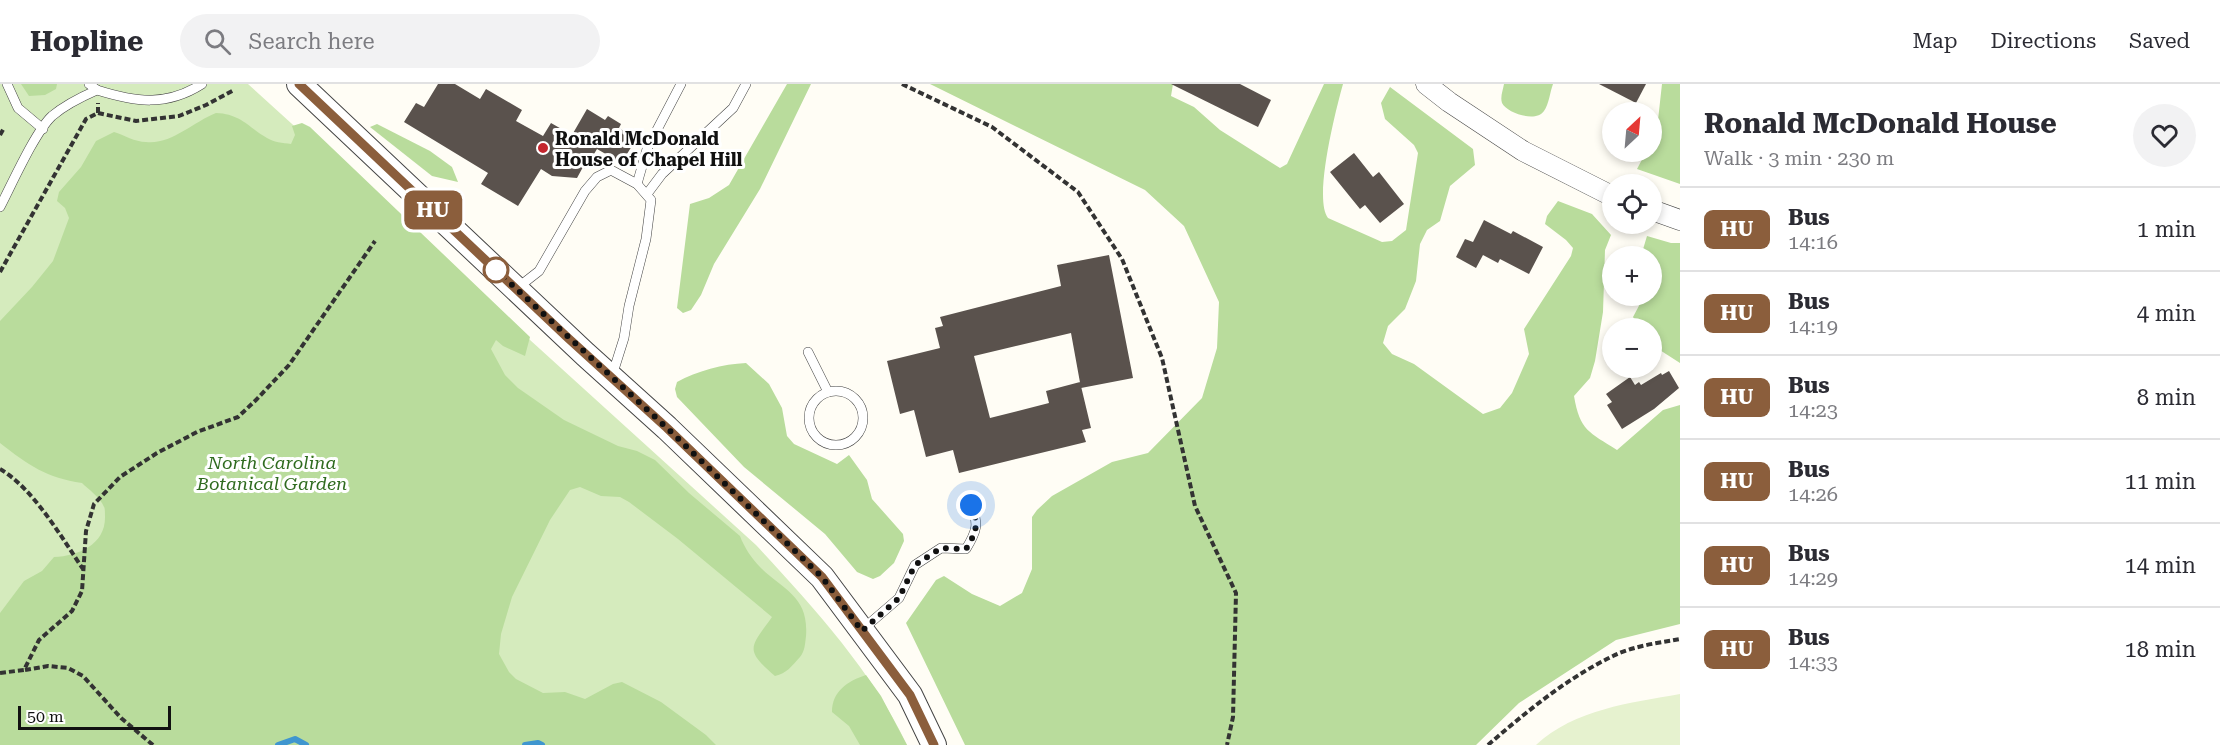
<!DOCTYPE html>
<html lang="en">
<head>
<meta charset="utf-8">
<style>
	:root { --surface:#fff; --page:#f2f2f3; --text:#2b2b33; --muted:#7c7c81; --line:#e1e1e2 }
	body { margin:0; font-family:"Roboto Serif",serif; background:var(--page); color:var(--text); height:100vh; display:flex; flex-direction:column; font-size:22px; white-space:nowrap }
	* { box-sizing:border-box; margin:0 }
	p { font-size:20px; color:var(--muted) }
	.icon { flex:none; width:33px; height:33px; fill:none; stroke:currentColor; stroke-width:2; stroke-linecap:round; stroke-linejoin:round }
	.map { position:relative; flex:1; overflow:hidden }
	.panel { display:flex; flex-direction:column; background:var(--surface); width:540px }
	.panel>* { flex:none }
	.badge { padding:0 12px; border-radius:9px; font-size:21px; line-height:39px }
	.needle { width:39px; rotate:26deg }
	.controls { position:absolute; left:1602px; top:18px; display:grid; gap:12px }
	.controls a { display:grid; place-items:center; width:60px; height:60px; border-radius:50%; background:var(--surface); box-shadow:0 3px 9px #0003; font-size:30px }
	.scale { position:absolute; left:18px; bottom:15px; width:153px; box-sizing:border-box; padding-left:6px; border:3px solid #111; border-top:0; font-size:16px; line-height:21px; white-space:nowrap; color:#111; -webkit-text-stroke:4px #fff; paint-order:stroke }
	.you { position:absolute; width:30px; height:30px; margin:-15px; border:4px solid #fff; border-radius:50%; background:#1a73e8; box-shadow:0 0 0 9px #1a73e833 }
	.map>.badge { position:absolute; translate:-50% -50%; box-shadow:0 0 0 3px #fff }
	.round { display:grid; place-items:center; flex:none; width:63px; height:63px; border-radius:32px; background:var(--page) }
	.head { display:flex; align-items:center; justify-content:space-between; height:102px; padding:0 24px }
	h1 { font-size:28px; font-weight:700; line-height:45px }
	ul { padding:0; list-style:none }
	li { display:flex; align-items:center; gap:18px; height:84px; padding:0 24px; border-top:2px solid var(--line) }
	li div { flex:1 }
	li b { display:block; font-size:22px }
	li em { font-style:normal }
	li .badge { min-width:66px; font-weight:700; text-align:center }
	header { display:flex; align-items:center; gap:36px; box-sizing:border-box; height:84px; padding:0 30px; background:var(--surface); border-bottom:2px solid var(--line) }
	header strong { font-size:28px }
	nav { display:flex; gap:33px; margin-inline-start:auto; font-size:21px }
	.search { width:420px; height:54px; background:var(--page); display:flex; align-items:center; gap:15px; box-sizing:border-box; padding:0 21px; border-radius:33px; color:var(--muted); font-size:22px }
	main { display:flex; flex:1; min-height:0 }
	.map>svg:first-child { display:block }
	.green { fill:#d5ebbd }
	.forest { fill:#b9dc9c }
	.pitch { fill:#e6f2cf }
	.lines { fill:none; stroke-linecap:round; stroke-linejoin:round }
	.stream { stroke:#3f96cf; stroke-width:6 }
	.building { fill:#5a524d }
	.service-casing { stroke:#444; stroke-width:10 }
	.minor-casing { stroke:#444; stroke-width:21 }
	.tertiary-casing { stroke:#444; stroke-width:26 }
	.path { stroke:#333; stroke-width:4; stroke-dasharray:6 3; stroke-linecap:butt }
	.service { stroke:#fff; stroke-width:9 }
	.minor { stroke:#fff; stroke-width:20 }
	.tertiary { stroke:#fff; stroke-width:24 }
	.line-casing { stroke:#fff; stroke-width:14 }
	.line { stroke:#8b5e3c; stroke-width:9 }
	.walk { stroke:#111; stroke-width:6; stroke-dasharray:0 10.8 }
	.poi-dot { fill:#c4262e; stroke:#fff; stroke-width:2 }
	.stop-dot { fill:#fff; stroke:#8b5e3c; stroke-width:3 }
	.labels { text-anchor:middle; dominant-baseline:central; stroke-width:6; stroke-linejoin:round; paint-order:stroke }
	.poi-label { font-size:18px; font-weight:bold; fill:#111; stroke:#fff; text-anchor:start }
	.park-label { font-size:18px; font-style:italic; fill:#2f6b1f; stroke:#fff }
</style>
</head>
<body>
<header>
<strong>Hopline</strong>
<div class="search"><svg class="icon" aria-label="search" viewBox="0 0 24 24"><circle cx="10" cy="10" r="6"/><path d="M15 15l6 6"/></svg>Search here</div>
<nav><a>Map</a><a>Directions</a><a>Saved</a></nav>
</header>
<main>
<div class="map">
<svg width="1680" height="661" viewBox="0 0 1680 661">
	<rect width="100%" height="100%" fill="#fffdf5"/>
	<path class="green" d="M0,0H248L756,461C812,522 871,585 907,661H0Z"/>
	<g class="forest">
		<path d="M21,0H57L56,5L45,11L29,12Z"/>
		<path d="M787,0H811L760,105L714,180L701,211L691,226L683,229L677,224L690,120L709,114L729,101Z"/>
		<path d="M930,0H1173L1171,12L1194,23L1220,46L1280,84L1287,80L1324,0H1343C1336,25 1313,115 1328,134L1382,158L1392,157L1406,146L1418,69L1414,61L1385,35L1381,19L1390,3L1473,65L1475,81L1450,102L1440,137L1427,146L1420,160L1416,197L1405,225L1388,242L1383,259L1392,270L1414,280L1483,330L1500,324L1512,309L1529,270L1524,245L1571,172L1573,164L1566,156L1545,140L1547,132L1558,117L1592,130L1611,151L1605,166L1603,228L1595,277L1590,294L1574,312C1580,347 1589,348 1617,366L1663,326L1680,321V540L1616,556L1519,619L1476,661H965L906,539L936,496L944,492L972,510L1000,522L1022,509L1032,485V433L1037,426L1052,412L1112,378L1148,369L1202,314L1217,264L1219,218L1184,142L1145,106Z"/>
		<path d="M1504,0H1553C1550,8 1549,20 1544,27C1536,39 1507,29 1502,19C1500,13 1503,6 1504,0Z"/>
		<path d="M1662,0H1680V100L1637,85L1646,68H1652V56L1657,45Z"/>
		<path d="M216,29C241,30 248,43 267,54C273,58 283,59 291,60L295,51L292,42L302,39L310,43L530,253L525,272L503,262L496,256L491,265L505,291L518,304L564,336L618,362L637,367L655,376L689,409L740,452C744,463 752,475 760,483C783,506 809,512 806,552C805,560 805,567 800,573C791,583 787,589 775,592C744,565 750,564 772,533L678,455L629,418L620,413L601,412L580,403L570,406L550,436L512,513L501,550L499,570L509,588L516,595L543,609L565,608L585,615L613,600L622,598L661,618L706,651L716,661H0V529L24,497L42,487L54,473C79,472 106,460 105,432C105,431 105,423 104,423C101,414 88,405 82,399C47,394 28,381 0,359V237L32,203L53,177L69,134L65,124L57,117L59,108L81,83L96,57L114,48C124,51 135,58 146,58C171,61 193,38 216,29Z"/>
		<path d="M377,40L430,67L452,83L458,98L432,92L370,43Z"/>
		<path d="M1647,152L1671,159H1680V279L1652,261V244H1640L1633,233L1641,218V212H1652V172H1641Z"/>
		<path d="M746,279L769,300L782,324L787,352L794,360L837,380L849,371L867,396L872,415L903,450L904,457L894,479L880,492L873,495L857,488L825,450L744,383L677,313L675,305L677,298C697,287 723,280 746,279Z"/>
		<path d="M866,591L881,612L907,661H860L849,642L832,628C832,607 848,597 866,591Z"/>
	</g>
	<path class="pitch" d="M1680,610V661H1536C1575,625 1630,619 1680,610Z"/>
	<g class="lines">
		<g class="stream">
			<path d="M278,661L295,655L306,661"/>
			<path d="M525,661L538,659L542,661"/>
		</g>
	</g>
	<g class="building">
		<path d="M438,0H455L480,15L486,5L522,26L516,37L543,52L551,39L572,51L587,25L605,36L608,32L621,40L619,44L632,52L631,55L635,57L622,78L619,76L618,77L597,65L585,85L583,83L577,94L552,92L541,85L518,122L481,100L488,89L404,38L416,19L424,23Z"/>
		<path d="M1171,0H1240L1271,16L1258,43Z"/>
		<path d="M1599,0H1646L1636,19Z"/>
		<path d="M1354,69L1373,93L1379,88L1404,120L1380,139L1365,121L1360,125L1330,88Z"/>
		<path d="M1484,136L1511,150L1513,147L1543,163L1529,190L1500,175L1498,179L1483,171L1476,184L1456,173L1465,155L1473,158Z"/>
		<path d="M1109,171L1133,294L1081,304L1071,249L974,272L990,334L1049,319L1046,307L1080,298L1091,344L1082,346L1086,358L959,389L953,366L926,373L914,326L900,330L887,277L940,264L935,244L943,242L940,233L1061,202L1057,181Z"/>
		<path d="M1669,287L1679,304L1654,325L1622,345L1607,321L1612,318L1606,310L1630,293L1635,301L1639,298L1641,301L1661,289L1662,291Z"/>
	</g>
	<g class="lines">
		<defs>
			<g id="service">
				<path d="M7,0L18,24L43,45"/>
				<path d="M97,6C135,18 166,23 202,0"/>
				<path d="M637,100L647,65L681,0"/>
				<path d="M647,110L662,90L733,24L746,0"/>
				<path d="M0,123C12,100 35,48 52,32C66,20 81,13 97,6L89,0"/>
				<path d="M516,205L539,187L585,107L597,93L611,86L637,100L651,116L646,155L629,222L624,254L612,292"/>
				<path d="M808,268L828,308"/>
				<circle cx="836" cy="334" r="27"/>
				<path d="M863,545L899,514L915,481L941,464L966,465C977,447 979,440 971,421"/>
			</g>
			<g id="minor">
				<path d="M1426,0L1449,18L1523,67L1612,112"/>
				<path d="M1652,126L1680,136"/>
			</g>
			<path id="tertiary" d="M299,0L585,270L667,344L822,493L910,611L934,661"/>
		</defs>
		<use href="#service" class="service-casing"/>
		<use href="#minor" class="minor-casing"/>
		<use href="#tertiary" class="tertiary-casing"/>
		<g class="path">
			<path d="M902,0L992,43L1078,108L1122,175L1162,274L1195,422L1236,509L1233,633L1227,661"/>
			<path d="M98,29L136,37L179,32L206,21L234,6"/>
			<path d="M0,51L4,44"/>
			<path d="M0,188L86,35L98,29V19"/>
			<path d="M0,385C33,404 62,454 83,485"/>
			<path d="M25,586L48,582L68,584L83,592L121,634L153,661"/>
			<path d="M0,589L24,586L39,556L72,527L82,507L86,447L94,420L120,393L157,369L197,348L238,333L257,315L289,281L375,157"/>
			<path d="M1488,661C1526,628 1567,594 1613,572C1633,562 1658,559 1680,555"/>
		</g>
		<use href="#service" class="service"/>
		<use href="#minor" class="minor"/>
		<use href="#tertiary" class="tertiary"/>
	</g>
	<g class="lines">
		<defs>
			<path id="line" d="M299,0L568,254L667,344L822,493L910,611L934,661"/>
		</defs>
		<use href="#line" class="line-casing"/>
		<use href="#line" class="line"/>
		<path class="walk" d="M496,186L667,344L822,493L862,547L899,514L915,481L941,464L966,465C977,447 979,440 971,421"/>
	</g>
	<circle class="poi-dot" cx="543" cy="64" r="6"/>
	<circle class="stop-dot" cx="496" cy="186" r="12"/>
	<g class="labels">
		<g class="poi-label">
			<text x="555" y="54">Ronald McDonald<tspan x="555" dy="21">House of Chapel Hill</tspan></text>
		</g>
		<g class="park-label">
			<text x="272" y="378">North Carolina<tspan x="272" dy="21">Botanical Garden</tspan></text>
		</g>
	</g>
</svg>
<div class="controls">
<a><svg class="needle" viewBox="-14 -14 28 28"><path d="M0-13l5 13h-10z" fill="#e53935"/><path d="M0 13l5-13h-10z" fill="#7c7c81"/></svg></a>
<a><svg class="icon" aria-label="locate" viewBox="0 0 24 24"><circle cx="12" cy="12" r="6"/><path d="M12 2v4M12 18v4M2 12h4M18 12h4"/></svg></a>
<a>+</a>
<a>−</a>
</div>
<div class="scale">50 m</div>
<div class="you" style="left:971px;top:421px"></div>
<b class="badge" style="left:433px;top:126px;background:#8b5e3c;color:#fff">HU</b>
</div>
<section class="panel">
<div class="head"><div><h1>Ronald McDonald House</h1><p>Walk · 3 min · 230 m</p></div><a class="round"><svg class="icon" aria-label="heart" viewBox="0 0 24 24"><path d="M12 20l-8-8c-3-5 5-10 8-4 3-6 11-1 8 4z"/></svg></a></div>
<ul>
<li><span class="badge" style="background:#8b5e3c;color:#fff">HU</span><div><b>Bus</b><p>14:16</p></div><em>1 min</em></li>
<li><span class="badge" style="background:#8b5e3c;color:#fff">HU</span><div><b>Bus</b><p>14:19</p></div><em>4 min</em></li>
<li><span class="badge" style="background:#8b5e3c;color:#fff">HU</span><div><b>Bus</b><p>14:23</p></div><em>8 min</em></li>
<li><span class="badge" style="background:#8b5e3c;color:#fff">HU</span><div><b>Bus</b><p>14:26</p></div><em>11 min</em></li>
<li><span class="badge" style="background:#8b5e3c;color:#fff">HU</span><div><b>Bus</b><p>14:29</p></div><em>14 min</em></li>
<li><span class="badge" style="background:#8b5e3c;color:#fff">HU</span><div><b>Bus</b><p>14:33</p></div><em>18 min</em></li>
</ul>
</section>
</main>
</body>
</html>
